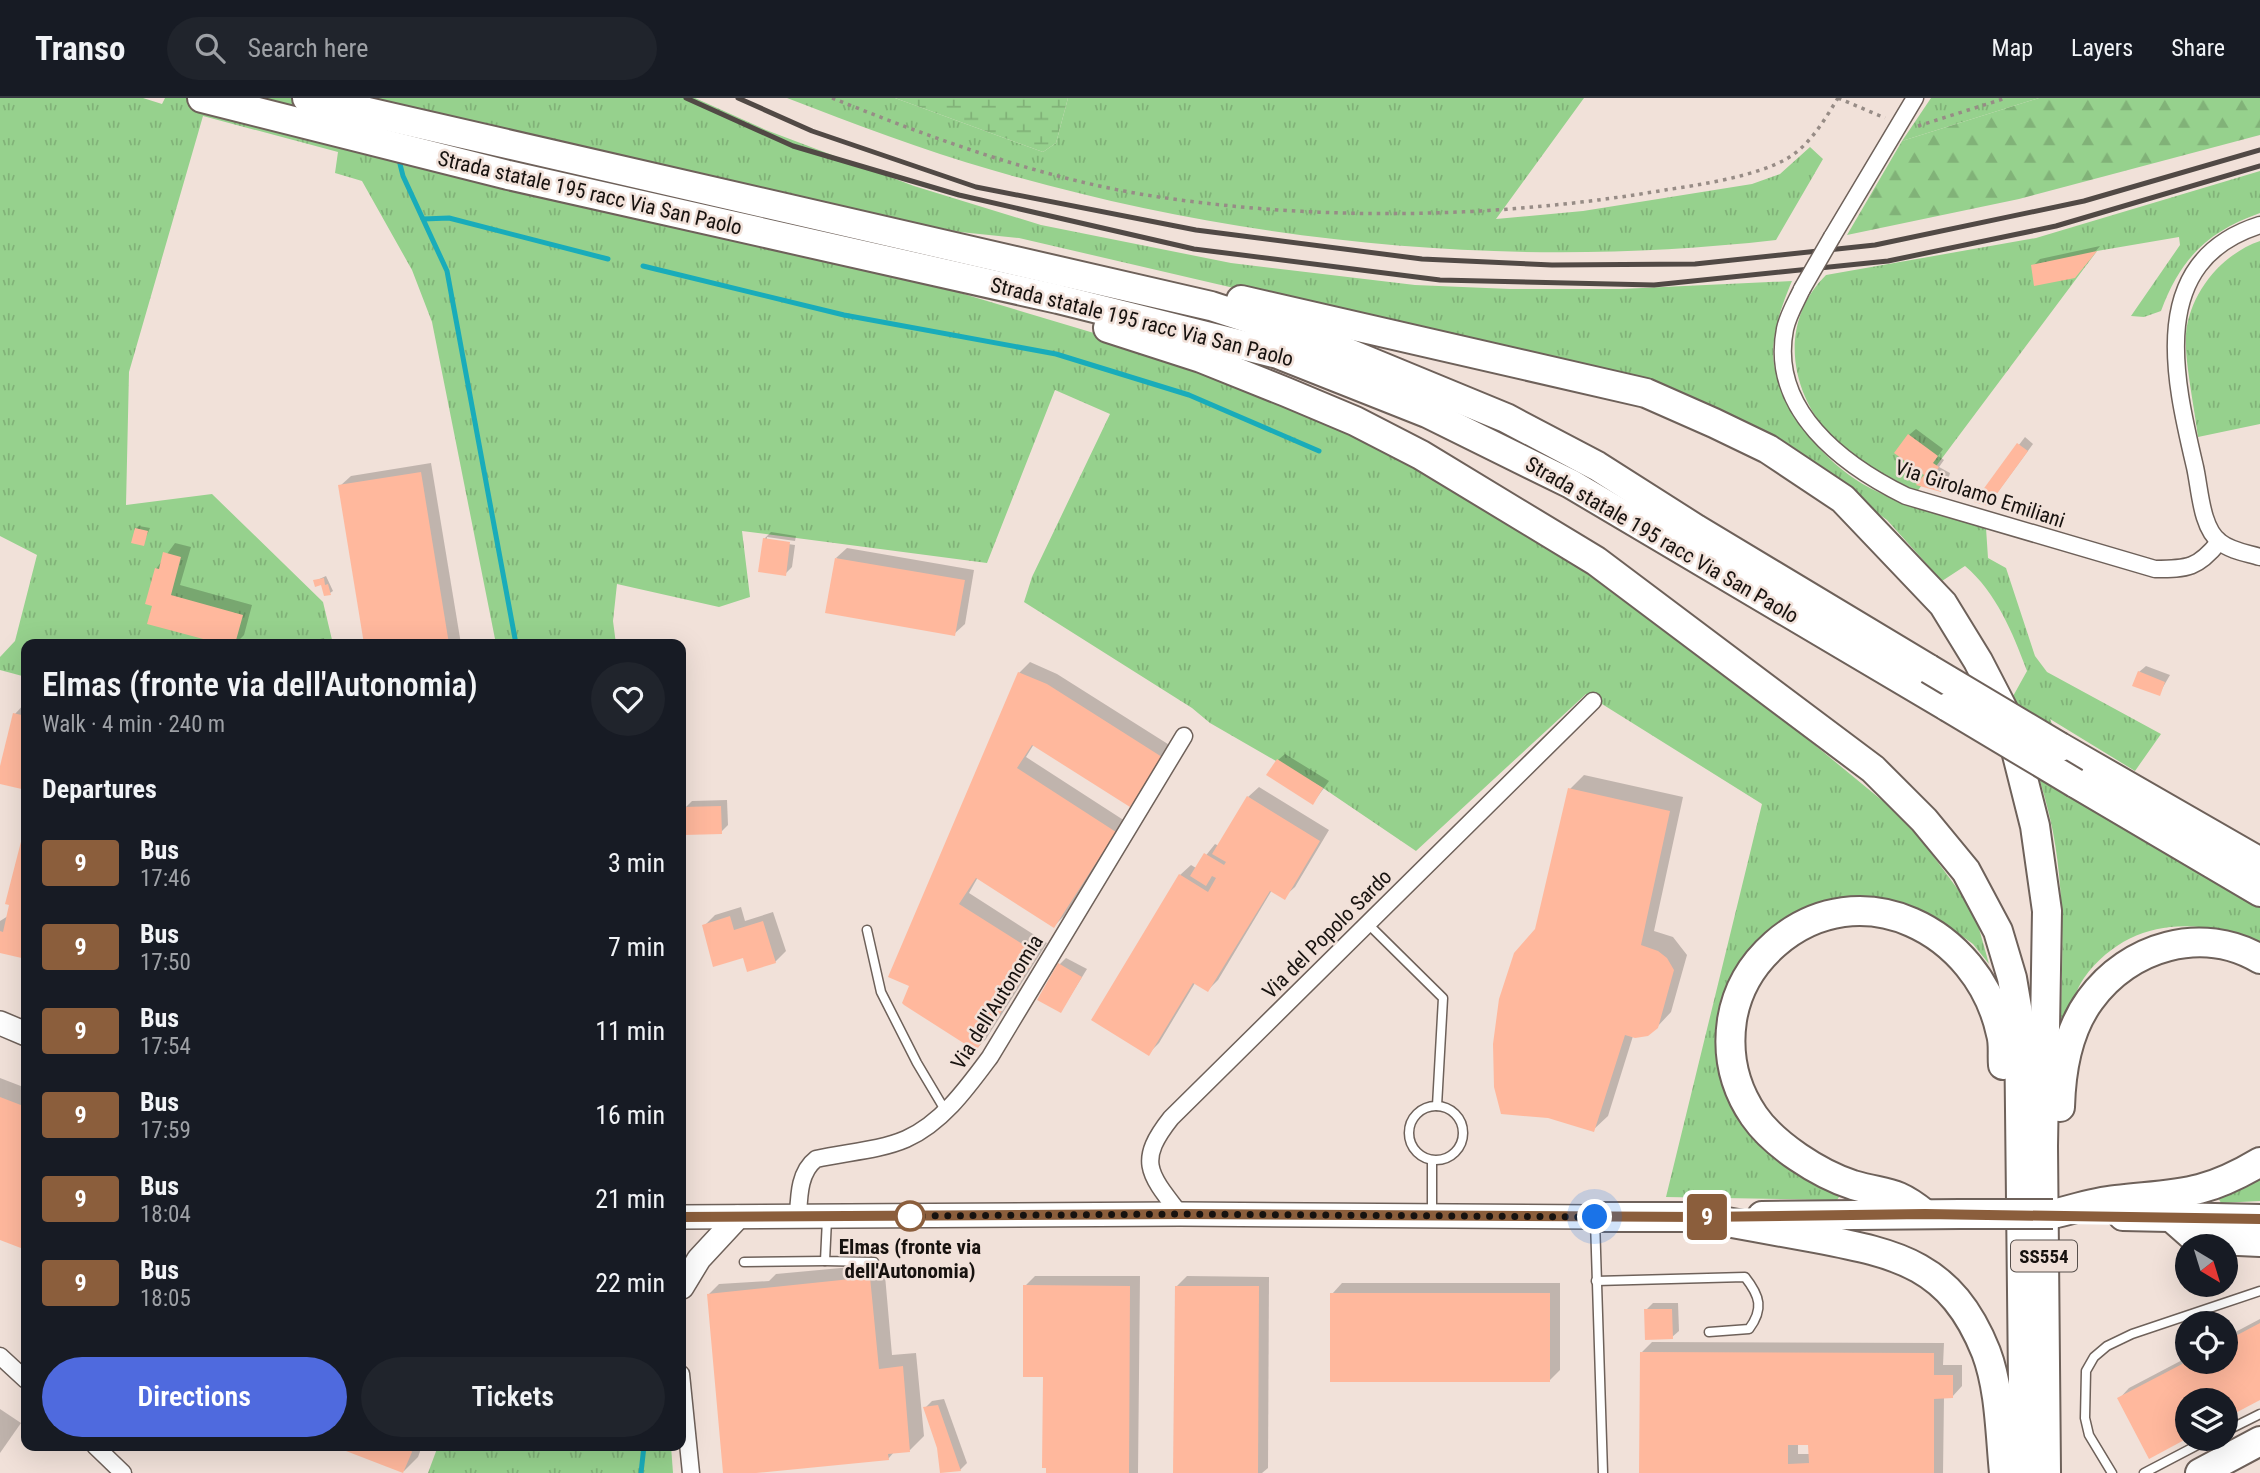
<!DOCTYPE html>
<html lang="en">
<head>
<meta charset="utf-8">
<style>
	:root { --surface:#171b24; --page:#20242c; --text:#f1f3f6; --muted:#9ea1a6; --line:#363941; --accent:#4f6ade }
	body { margin:0; font-family:"Roboto Condensed",sans-serif; background:var(--page); color:var(--text); height:100vh; display:flex; flex-direction:column; font-size:26px; white-space:nowrap }
	* { box-sizing:border-box; margin:0 }
	p { font-size:23px; color:var(--muted) }
	.icon { flex:none; width:38px; height:38px; fill:none; stroke:currentColor; stroke-width:2; stroke-linecap:round; stroke-linejoin:round }
	.map { position:relative; flex:1; overflow:hidden }
	.panel { position:absolute; left:21px; top:541px; width:665px; height:812px; display:flex; flex-direction:column; background:var(--surface); border-radius:14px; box-shadow:0 7px 28px #0002 }
	.panel>* { flex:none }
	.badge { padding:0 14px; border-radius:5px; font-size:24px; line-height:46px }
	.needle { width:46px; rotate:142deg }
	.fabs { position:absolute; left:2175px; top:1136px; display:grid; gap:14px }
	.fabs a { display:grid; place-items:center; width:63px; height:63px; border-radius:50%; background:var(--surface); box-shadow:0 7px 28px #0002; font-size:35px }
	.you { position:absolute; width:35px; height:35px; margin:-18px; border:5px solid #fff; border-radius:50%; background:#1a73e8; box-shadow:0 0 0 10px #1a73e833 }
	.map>.badge { position:absolute; translate:-50% -50%; box-shadow:0 0 0 4px #fff }
	h2 { padding:0 21px; font-size:26px; line-height:63px }
	.round { display:grid; place-items:center; flex:none; width:74px; height:74px; border-radius:37px; background:var(--page) }
	.overview { display:flex; align-items:center; justify-content:space-between; height:119px; padding:0 21px }
	h1 { font-size:33px; font-weight:600; line-height:52px }
	.button { display:flex; gap:14px; margin-top:auto; padding:14px 21px }
	.button a { flex:1; height:80px; border-radius:42px; background:var(--accent); color:#fff; font-size:28px; font-weight:600; line-height:80px; text-align:center }
	.button a+a { background:var(--page); color:var(--text) }
	ul { padding:0; list-style:none }
	li { display:flex; align-items:center; gap:21px; height:84px; padding:0 21px }
	li div { flex:1 }
	li b { display:block; font-size:26px }
	li em { font-style:normal }
	li .badge { min-width:77px; font-weight:700; text-align:center }
	header { display:flex; align-items:center; gap:42px; box-sizing:border-box; height:98px; padding:0 35px; background:var(--surface); border-bottom:2px solid var(--line) }
	header strong { font-size:33px }
	nav { display:flex; gap:38px; margin-inline-start:auto; font-size:24px }
	.search { width:490px; height:63px; background:var(--page); display:flex; align-items:center; gap:18px; box-sizing:border-box; padding:0 24px; border-radius:38px; color:var(--muted); font-size:26px }
	.map>svg:first-child { display:block }
	.grass { fill:url(#grass-tufts) }
	.forest { fill:url(#forest-firs) }
	.wetland { fill:url(#wetland-marsh) }
	.shadow { fill:#0003; fill-rule:evenodd }
	.lines { fill:none; stroke-linecap:round; stroke-linejoin:round }
	.stream { stroke:#19acba; stroke-width:5 }
	.building { fill:#ffb89d; fill-rule:evenodd }
	.lane-casing { stroke:#6e615a; stroke-width:11 }
	.street-casing { stroke:#6e615a; stroke-width:19 }
	.secondary-casing { stroke:#6e615a; stroke-width:26 }
	.highway-casing { stroke:#6e615a; stroke-width:32 }
	.path { stroke:#978c86; stroke-width:3.5; stroke-dasharray:3.5 5; stroke-linecap:butt }
	.lane { stroke:#fff; stroke-width:8 }
	.street { stroke:#fff; stroke-width:16 }
	.secondary { stroke:#fff; stroke-width:23 }
	.highway { stroke:#fff; stroke-width:28 }
	.rail { stroke:#514945; stroke-width:5 }
	.street-bridge-casing { stroke:#6e615a; stroke-width:19; stroke-linecap:butt }
	.highway-bridge-casing { stroke:#6e615a; stroke-width:32; stroke-linecap:butt }
	.street-bridge { stroke:#fff; stroke-width:16 }
	.highway-bridge { stroke:#fff; stroke-width:28 }
	.line-casing { stroke:#fff; stroke-width:16 }
	.line { stroke:#8b5e3c; stroke-width:10 }
	.walk { stroke:#17120f; stroke-width:7; stroke-dasharray:0 12.6 }
	.stop-dot { fill:#fff; stroke:#8b5e3c; stroke-width:3.5 }
	.labels { text-anchor:middle; dominant-baseline:central; stroke-width:5; stroke-linejoin:round; paint-order:stroke }
	.shield { fill:#f1e1d9; stroke:#58504c; stroke-width:2 }
	.shield-label { font-size:19px; font-weight:bold; fill:#17120f }
	.street-label { font-size:21px; fill:#17120f; stroke:#f1e1d9 }
	.stop-label { font-size:21px; font-weight:bold; fill:#17120f; stroke:#f1e1d9 }
</style>
</head>
<body>
<header>
<strong>Transo</strong>
<div class="search"><svg class="icon" aria-label="search" viewBox="0 0 24 24"><circle cx="10" cy="10" r="6"/><path d="M15 15l6 6"/></svg>Search here</div>
<nav><a>Map</a><a>Layers</a><a>Share</a></nav>
</header>
<div class="map">
<svg width="2260" height="1375" viewBox="0 0 2260 1375">
	<defs>
		<pattern id="grass-tufts" width="24" height="20" patternUnits="userSpaceOnUse" patternTransform="scale(1.75)"><rect width="24" height="20" fill="#96d18d"/><path d="M3 7l-1-3M5 7V3M7 7l1-3M15 17l-1-3M17 17v-4M19 17l1-3" fill="none" stroke="#81b278"/></pattern>
		<pattern id="forest-firs" width="22" height="20" patternUnits="userSpaceOnUse" patternTransform="scale(1.75)"><rect width="22" height="20" fill="#96d18d"/><path d="M5 1l3.5 6h-7zM16 11l3.5 6h-7z" fill="#81b278"/></pattern>
		<pattern id="wetland-marsh" width="20" height="14" patternUnits="userSpaceOnUse" patternTransform="scale(1.75)"><rect width="20" height="14" fill="#96d18d"/><path d="M1 5h8M5 5V1M11 12h8M15 12V8" fill="none" stroke="#81b278"/></pattern>
	</defs>
	<rect width="100%" height="100%" fill="#f1e1d9"/>
	<g class="grass">
		<path d="M0,0H143L162,6L165,0H695L766,32L914,88L1041,127L1231,165L1415,187L1510,191H1621L1792,183C1782,206 1770,240 1774,266C1783,315 1827,368 1870,390C1906,409 1948,418 1986,430L1988,460L2006,470L2035,558L2047,574L2161,636L2135,673L2050,621L2082,699L2098,713L2260,809V847C2198,817 2128,820 2084,880C2074,894 2071,914 2060,928C2063,864 2065,798 2053,734C2044,688 2027,644 2012,600L2027,573C2013,535 1996,494 1965,468L1942,483L1887,422L1783,346L1264,197L1019,140L960,134L853,112L844,166L917,182L1134,247L1352,332L1561,454L1782,620L1884,704L1920,740L1962,797L1978,827L1989,866L1973,846L1934,818L1886,802L1759,849L1731,1005L1756,1043L1773,1059L1841,1096L1837,1102L1666,1099L1762,706L1586,596L1416,753L1323,690L1210,625L1192,610L1024,504L1032,479L1110,316L1055,292L987,465L742,433L750,499L719,509L617,486L613,523L616,546H496L432,224L412,172L362,83L335,75L338,54L203,18L129,274L126,407L212,396L323,504L333,546H26V579L0,572V559L15,543L37,457L0,438Z"/>
		<path d="M787,0H895L1043,54L1056,45L1068,0H1584L1496,121L1583,113L1752,86L1780,76L1810,49L1823,61L1776,142C1513,172 1246,146 992,72C922,52 855,26 787,0Z"/>
		<path d="M1931,0H2039L1902,43Z"/>
		<path d="M2260,73V115C2207,134 2181,160 2161,213L2144,219L2131,218L2180,147L2179,139L2097,153L1916,395C1896,385 1876,376 1858,365C1849,359 1842,349 1834,342C1790,296 1777,226 1826,177L2036,140Z"/>
		<path d="M2260,143V326L2198,339C2195,312 2184,261 2186,236C2190,194 2222,156 2260,143Z"/>
		<path d="M2260,1079V1103L2221,1105L2217,1098Z"/>
		<path d="M438,1348H671L673,1375H428Z"/>
	</g>
	<path class="forest" d="M2039,0H2260V37L2019,101L1847,137L1902,43Z"/>
	<path class="wetland" d="M895,0H1068L1056,45L1043,54Z"/>
	<g class="shadow">
		<path d="M2100,148L2081,171L2033,168L2040,161Z"/>
		<path d="M1916,331L1943,351L1938,358L1944,362L1939,369L1950,375L1947,386L1941,392L1927,377L1909,337Z"/>
		<path d="M2025,339L2033,346L1994,399L1976,403Z"/>
		<path d="M431,365L461,546H366L340,388L351,378Z"/>
		<path d="M139,428L150,430L143,446L136,430Z"/>
		<path d="M771,434L796,438L795,443L767,439V443L795,447L792,469L785,476L764,441Z"/>
		<path d="M175,445L191,449L180,487L252,507L244,537L235,546H229L154,507L156,471Z"/>
		<path d="M847,450L974,472L965,526L954,536L836,460Z"/>
		<path d="M326,478L333,493L330,495L323,485L315,483Z"/>
		<path d="M324,540L325,546H317L320,541Z"/>
		<path d="M1030,564L1057,576L1171,648L1140,697L1130,707L1034,646L1026,659L1125,723L1064,818L1054,828L978,779L969,795L1047,845L986,941L976,951L904,904L1019,575Z"/>
		<path d="M2146,568L2170,577L2159,596L2139,574Z"/>
		<path d="M26,604V690L0,684L15,616Z"/>
		<path d="M1285,656L1329,683L1313,705L1278,662Z"/>
		<path d="M1584,677L1683,699L1654,833L1673,839L1687,857L1671,914L1657,929L1633,938L1608,1018L1593,1032L1537,832L1570,691Z"/>
		<path d="M1259,689L1329,732L1295,789L1284,799L1272,792L1218,882L1208,892L1195,885L1159,945L1149,955L1180,777L1191,767L1196,770L1215,746L1219,748L1248,699Z"/>
		<path d="M727,702L728,727L721,734L685,710L692,703Z"/>
		<path d="M26,727V860L1,854L0,847V823L8,818L11,806L7,805Z"/>
		<path d="M741,809L745,823L773,814L786,853L775,864L744,858L704,828L715,817Z"/>
		<path d="M1066,860L1087,871L1061,913L1060,866Z"/>
		<path d="M0,980L26,990V1149L0,1139Z"/>
		<path d="M884,1166L892,1257L916,1255L924,1338L910,1352L895,1353L888,1361L724,1375L709,1196L719,1186L769,1183L776,1176Z"/>
		<path d="M1035,1178H1140L1138,1375H1048L1044,1277L1025,1188Z"/>
		<path d="M1187,1178L1269,1179L1268,1370L1262,1375H1175L1177,1188Z"/>
		<path d="M1342,1185H1560V1272L1550,1282L1332,1196Z"/>
		<path d="M1653,1205H1678L1679,1233L1672,1239L1646,1212Z"/>
		<path d="M2260,1221V1300L2226,1318V1302L2119,1301L2129,1290L2188,1259V1264H2226V1239Z"/>
		<path d="M1652,1244L1944,1245L1943,1267H1962V1288L1952,1299H1944L1943,1375H1641V1255ZM1798,1345H1810V1356H1798Z"/>
		<path d="M944,1301L967,1365L960,1372L939,1350L925,1310L932,1303Z"/>
		<path d="M0,1311L21,1325L0,1355Z"/>
		<path d="M337,1348H422L418,1359L404,1373Z"/>
	</g>
	<g class="lines">
		<g class="stream">
			<path d="M398,58L403,78L447,173L516,546"/>
			<path d="M423,121L449,120L608,161"/>
			<path d="M643,168L844,217L1056,256L1189,297L1319,353"/>
			<path d="M641,1375L644,1348"/>
		</g>
	</g>
	<g class="building">
		<path d="M2097,153L2075,180L2034,188L2031,167Z"/>
		<path d="M1908,336L1938,358L1933,365L1939,369L1934,376L1944,382L1941,394L1916,387L1924,377L1894,355Z"/>
		<path d="M2017,345L2028,353L1988,408L1974,404Z"/>
		<path d="M421,374L449,546H364L338,387Z"/>
		<path d="M135,430L148,433L144,448L131,445Z"/>
		<path d="M763,440L790,444L786,478L758,474Z"/>
		<path d="M163,454L181,459L171,497L243,517L235,546H222L147,526L152,508L145,506L155,470L159,471Z"/>
		<path d="M835,460L965,482L955,538L825,515Z"/>
		<path d="M324,480L325,487L328,486L331,497L324,498L321,487L315,489L313,482Z"/>
		<path d="M2138,573L2165,584L2160,598L2132,588Z"/>
		<path d="M1018,574L1047,586L1162,659L1130,709L1032,647L1017,670L1116,734L1054,830L976,780L959,806L1038,856L976,953L904,907L902,905L909,888L888,879Z"/>
		<path d="M13,615L26,618V692L0,686V668Z"/>
		<path d="M1277,661L1323,690L1313,707L1266,677Z"/>
		<path d="M1568,690L1670,713L1641,847L1658,853L1667,860L1674,872L1658,930L1648,938L1635,940L1625,937L1594,1034L1548,1020L1501,1016L1494,989L1493,946L1499,901L1514,855L1535,831Z"/>
		<path d="M1247,698L1320,743L1285,802L1270,793L1208,894L1193,885L1149,958L1091,922L1179,776L1208,794L1216,780L1212,778L1206,788L1190,778L1204,755L1224,767L1226,764L1212,756Z"/>
		<path d="M721,708L722,736L684,737L683,709Z"/>
		<path d="M26,724V861L0,855V833L3,834L9,807L5,806Z"/>
		<path d="M730,818L734,832L763,823L776,865L747,874L743,860L713,869L702,827Z"/>
		<path d="M1058,865L1082,879L1061,915L1037,902Z"/>
		<path d="M0,999L26,1009V1152L0,1142Z"/>
		<path d="M870,1179L879,1271L903,1268L910,1354L888,1356L889,1362L756,1375H723L707,1196Z"/>
		<path d="M1023,1187L1130,1188L1129,1375H1046V1370H1042L1043,1279H1023Z"/>
		<path d="M1175,1188H1259L1258,1375H1173Z"/>
		<rect x="1330" y="1195" width="220" height="89"/>
		<path d="M1644,1211H1672L1673,1241L1645,1242Z"/>
		<path d="M2260,1225V1302L2226,1320V1302H2188V1340L2149,1361L2117,1300L2186,1264H2226V1243Z"/>
		<path d="M1640,1254L1934,1255V1277H1953V1300L1934,1301V1375H1639ZM1788,1347H1808L1809,1365L1788,1366Z"/>
		<path d="M938,1307L961,1373L940,1375L937,1350L923,1309Z"/>
		<path d="M333,1348H409L412,1354L403,1375Z"/>
	</g>
	<g class="lines">
		<defs>
			<g id="lane">
				<path d="M1367,825L1443,900L1437,1008"/>
				<path d="M867,832L881,894L917,965L945,1012"/>
				<circle cx="1436" cy="1035" r="27"/>
				<path d="M1432,1115V1062"/>
				<path d="M827,1121L825,1163L874,1164"/>
				<path d="M1595,1122L1603,1375"/>
				<path d="M744,1164L825,1163"/>
				<path d="M1596,1183L1745,1179C1760,1198 1764,1211 1749,1231L1709,1234"/>
				<path d="M2226,1333L2260,1316"/>
				<path d="M2112,1375L2089,1337L2085,1320L2086,1273L2094,1259L2107,1248L2132,1236L2260,1193"/>
				<path d="M2144,1375L2211,1340"/>
			</g>
			<g id="street">
				<path d="M2260,127C2146,163 2174,280 2195,369C2200,391 2201,430 2220,444C2231,453 2247,455 2260,459"/>
				<path d="M1832,139L1915,0"/>
				<path d="M1802,191C1796,204 1788,217 1785,231C1769,312 1843,367 1906,398L2155,471C2188,471 2198,470 2219,444"/>
				<path d="M1180,1116C1148,1075 1137,1063 1171,1020L1593,603"/>
				<path d="M798,1119C799,1098 799,1074 816,1061C846,1054 878,1053 906,1041C942,1025 967,990 990,959L1184,638"/>
				<path d="M0,1258L26,1282"/>
				<path d="M681,1276L691,1375"/>
				<path d="M95,1348L123,1375"/>
			</g>
			<g id="secondary">
				<path d="M0,925L26,936"/>
				<path d="M681,1119L1180,1116L1595,1119"/>
				<path d="M682,1189L699,1161L738,1119"/>
			</g>
			<g id="highway">
				<path d="M202,0L508,77L1058,201L1278,256L1427,315L1571,386L1948,609"/>
				<path d="M307,0L1211,208L1324,245L1506,320L1597,368L1696,431L1929,571"/>
				<path d="M1241,202L1646,295L1714,325L1768,351L1843,401L1943,506L1978,563L2008,621L2035,728L2047,813L2043,1048L2046,1375"/>
				<path d="M1108,230L1201,260L1286,294L1355,323L1421,357L1596,463L1873,671L1924,722L1966,773L1998,833L2012,880L2019,921L2024,1375"/>
				<path d="M2060,649L2260,764"/>
				<path d="M2075,685L2260,794"/>
				<path d="M2060,1009C2061,972 2068,932 2090,902C2129,848 2202,827 2260,861"/>
				<path d="M1925,1116C1894,1091 1887,1097 1853,1087C1819,1076 1774,1047 1754,1018C1734,989 1727,956 1732,922C1737,891 1751,867 1775,846C1860,772 1979,832 2001,936C2004,946 2002,957 2003,967"/>
				<path d="M2053,1116C2074,1111 2095,1104 2116,1102C2179,1095 2203,1098 2260,1064"/>
				<path d="M1762,1118L1960,1116"/>
				<path d="M2123,1118L2260,1121"/>
				<path d="M1595,1119H1718"/>
				<path d="M1699,1119C1738,1126 1776,1133 1815,1140C1899,1156 1951,1167 1986,1254C2000,1291 2000,1335 2004,1375"/>
				<path d="M2171,1119L2196,1141L2260,1144"/>
				<path d="M2200,1375L2260,1343"/>
			</g>
		</defs>
		<use href="#lane" class="lane-casing"/>
		<use href="#street" class="street-casing"/>
		<use href="#secondary" class="secondary-casing"/>
		<use href="#highway" class="highway-casing"/>
		<g class="path">
			<path d="M832,0C934,41 1038,79 1146,97C1317,124 1494,121 1665,92C1699,87 1758,78 1788,60C1810,47 1825,21 1838,0"/>
			<path d="M1838,0L1885,20"/>
			<path d="M1918,28L2006,0"/>
		</g>
		<use href="#lane" class="lane"/>
		<use href="#street" class="street"/>
		<use href="#secondary" class="secondary"/>
		<use href="#highway" class="highway"/>
		<g class="rail">
			<path d="M686,0L793,48L959,97L1194,151L1440,182L1654,187L1888,163L2056,128L2260,68"/>
			<path d="M738,0L812,33L976,89L1196,132L1422,161L1552,167L1695,166L1875,147L2084,103L2260,52"/>
		</g>
		<defs>
			<path id="street-bridge" d="M1802,191L1832,139"/>
			<g id="highway-bridge">
				<path d="M1929,571L2060,649"/>
				<path d="M1948,609L2075,685"/>
				<path d="M1960,1116H2053"/>
			</g>
		</defs>
		<use href="#street-bridge" class="street-bridge-casing"/>
		<use href="#highway-bridge" class="highway-bridge-casing"/>
		<use href="#street-bridge" class="street-bridge"/>
		<use href="#highway-bridge" class="highway-bridge"/>
	</g>
	<g class="lines">
		<defs>
			<path id="line" d="M681,1119L1181,1116L1699,1119L1925,1116L2260,1121"/>
		</defs>
		<use href="#line" class="line-casing"/>
		<use href="#line" class="line"/>
		<path class="walk" d="M910,1118L1181,1116L1595,1119"/>
	</g>
	<circle class="stop-dot" cx="910" cy="1118" r="14"/>
	<g class="labels">
		<rect class="shield" x="2011" y="1142.5" width="66" height="31" rx="5"/>
		<g class="shield-label">
			<text x="2044" y="1158">SS554</text>
		</g>
		<g class="street-label">
			<text transform="translate(590 95) rotate(13)">Strada statale 195 racc Via San Paolo</text>
			<text transform="translate(1142 224) rotate(14)">Strada statale 195 racc Via San Paolo</text>
			<text transform="translate(1980 396) rotate(18)">Via Girolamo Emiliani</text>
			<text transform="translate(1662 442) rotate(30)">Strada statale 195 racc Via San Paolo</text>
			<text transform="translate(1327 836) rotate(-45)">Via del Popolo Sardo</text>
			<text transform="translate(997 904) rotate(-58)">Via dell'Autonomia</text>
		</g>
		<g class="stop-label">
			<text x="910" y="1149">Elmas (fronte via<tspan x="910" dy="24">dell'Autonomia)</tspan></text>
		</g>
	</g>
</svg>
<div class="fabs">
<a><svg class="needle" viewBox="-14 -14 28 28"><path d="M0-13l5 13h-10z" fill="#e53935"/><path d="M0 13l5-13h-10z" fill="#9ea1a6"/></svg></a>
<a><svg class="icon" aria-label="locate" viewBox="0 0 24 24"><circle cx="12" cy="12" r="6"/><path d="M12 2v4M12 18v4M2 12h4M18 12h4"/></svg></a>
<a><svg class="icon" aria-label="layers" viewBox="0 0 24 24"><path d="M12 4l9 5-9 5-9-5zM3 14l9 5 9-5"/></svg></a>
</div>
<div class="you" style="left:1595px;top:1119px"></div>
<b class="badge" style="left:1707px;top:1119px;background:#8b5e3c;color:#fff">9</b>
<section class="panel">
<div class="overview"><div><h1>Elmas (fronte via dell'Autonomia)</h1><p>Walk · 4 min · 240 m</p></div><a class="round"><svg class="icon" aria-label="heart" viewBox="0 0 24 24"><path d="M12 20l-8-8c-3-5 5-10 8-4 3-6 11-1 8 4z"/></svg></a></div>
<h2>Departures</h2>
<ul>
<li><span class="badge" style="background:#8b5e3c;color:#fff">9</span><div><b>Bus</b><p>17:46</p></div><em>3 min</em></li>
<li><span class="badge" style="background:#8b5e3c;color:#fff">9</span><div><b>Bus</b><p>17:50</p></div><em>7 min</em></li>
<li><span class="badge" style="background:#8b5e3c;color:#fff">9</span><div><b>Bus</b><p>17:54</p></div><em>11 min</em></li>
<li><span class="badge" style="background:#8b5e3c;color:#fff">9</span><div><b>Bus</b><p>17:59</p></div><em>16 min</em></li>
<li><span class="badge" style="background:#8b5e3c;color:#fff">9</span><div><b>Bus</b><p>18:04</p></div><em>21 min</em></li>
<li><span class="badge" style="background:#8b5e3c;color:#fff">9</span><div><b>Bus</b><p>18:05</p></div><em>22 min</em></li>
</ul>
<div class="button"><a>Directions</a><a>Tickets</a></div>
</section>
</div>
</body>
</html>
